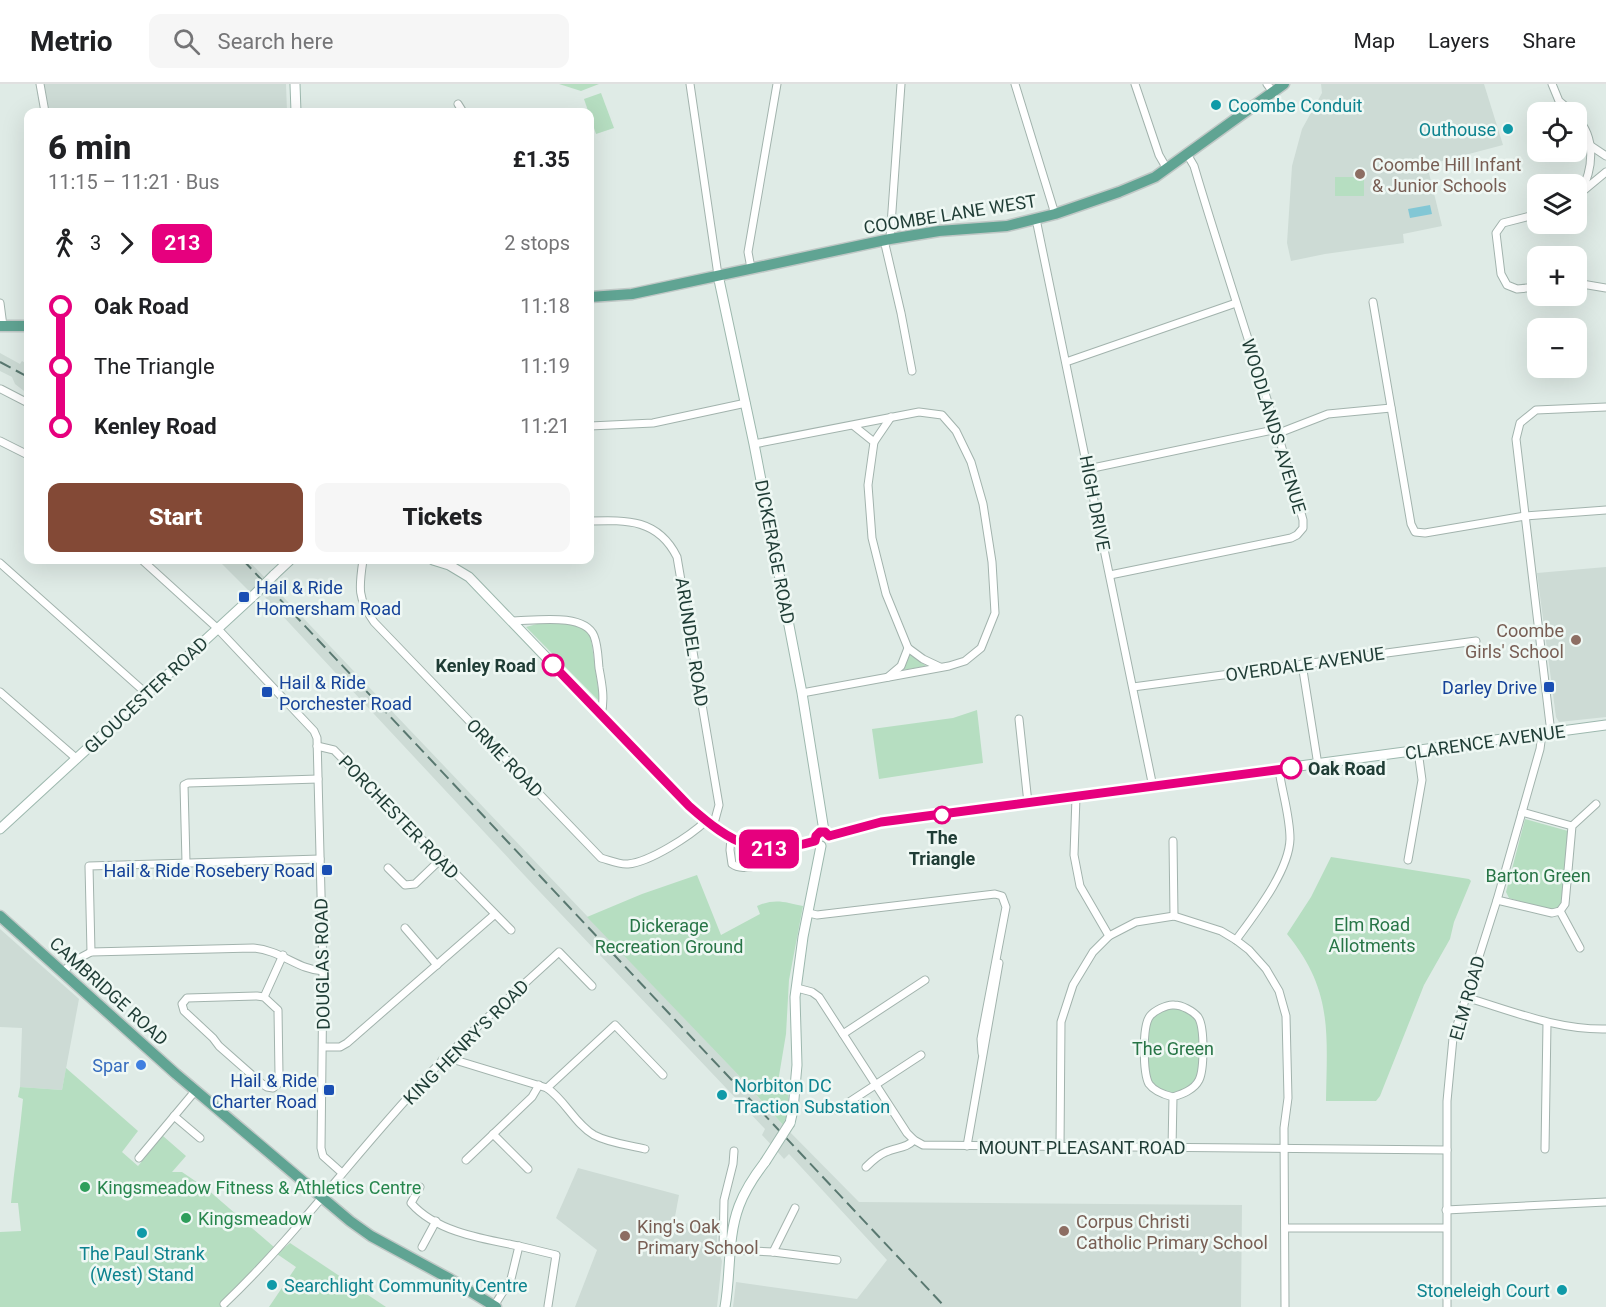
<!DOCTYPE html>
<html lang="en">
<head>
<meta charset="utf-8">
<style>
	:root { --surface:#fff; --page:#f6f6f6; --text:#202124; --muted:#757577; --line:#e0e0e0; --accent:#834936 }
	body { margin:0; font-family:Roboto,sans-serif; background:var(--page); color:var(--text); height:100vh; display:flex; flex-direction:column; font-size:22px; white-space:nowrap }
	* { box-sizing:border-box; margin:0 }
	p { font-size:20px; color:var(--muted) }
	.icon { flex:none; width:33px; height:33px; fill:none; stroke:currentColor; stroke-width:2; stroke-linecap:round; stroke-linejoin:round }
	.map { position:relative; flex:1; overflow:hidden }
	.panel { position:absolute; left:24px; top:24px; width:570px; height:456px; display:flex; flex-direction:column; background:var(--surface); border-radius:12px; box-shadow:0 6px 24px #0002 }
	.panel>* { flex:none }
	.badge { padding:0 12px; border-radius:9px; font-size:21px; line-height:39px }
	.buttons { position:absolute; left:1527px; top:18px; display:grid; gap:12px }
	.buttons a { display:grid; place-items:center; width:60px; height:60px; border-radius:12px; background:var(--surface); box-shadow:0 6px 24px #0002; font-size:30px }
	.map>.badge { position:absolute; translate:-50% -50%; box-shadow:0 0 0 3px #fff }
	.legs { display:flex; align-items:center; gap:9px; height:66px; padding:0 24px; font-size:20px }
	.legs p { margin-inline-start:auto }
	.headline { display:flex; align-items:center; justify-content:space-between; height:102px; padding:0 24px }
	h1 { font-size:33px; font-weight:800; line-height:45px }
	.primary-button { display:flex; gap:12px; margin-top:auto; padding:12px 24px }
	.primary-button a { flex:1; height:69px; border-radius:12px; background:var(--accent); color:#fff; font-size:24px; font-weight:800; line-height:69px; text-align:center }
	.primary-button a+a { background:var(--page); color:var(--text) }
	ul { padding:0 24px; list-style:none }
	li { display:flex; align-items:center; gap:21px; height:60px; font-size:22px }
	li i { display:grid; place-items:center; width:9px; height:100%; margin:0 8px; background:currentColor }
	li i::after { content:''; width:15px; height:15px; margin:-8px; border:4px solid; border-radius:50%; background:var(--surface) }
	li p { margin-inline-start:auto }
	li:first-child i { background:linear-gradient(#0000 50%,currentColor 0) }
	li:last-child i { background:linear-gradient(currentColor 50%,#0000 0) }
	header { display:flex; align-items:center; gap:36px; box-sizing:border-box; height:84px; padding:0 30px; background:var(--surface); border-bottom:2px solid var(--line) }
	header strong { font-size:28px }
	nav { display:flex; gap:33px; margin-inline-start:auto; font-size:21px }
	.search { width:420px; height:54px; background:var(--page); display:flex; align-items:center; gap:15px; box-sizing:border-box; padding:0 21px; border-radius:12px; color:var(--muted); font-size:22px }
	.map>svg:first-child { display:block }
	.built { fill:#cddbd5 }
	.green { fill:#b6dec1 }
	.water { fill:#82c7d5 }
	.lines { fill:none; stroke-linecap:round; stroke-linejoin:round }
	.street-casing { stroke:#a2b3ad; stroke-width:9 }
	.secondary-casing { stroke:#9db8ae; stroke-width:11 }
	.primary-casing { stroke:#c0c8c6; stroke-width:13 }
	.street { stroke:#fff; stroke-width:7 }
	.secondary { stroke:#fff; stroke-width:9 }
	.primary { stroke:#60a493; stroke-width:10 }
	.rail { stroke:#597870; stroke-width:2; stroke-dasharray:12 6; stroke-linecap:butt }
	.secondary-bridge-casing { stroke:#9db8ae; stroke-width:11; stroke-linecap:butt }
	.secondary-bridge { stroke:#fff; stroke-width:9 }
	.line-1-casing { stroke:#fff; stroke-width:14 }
	.line-1 { stroke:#e6007e; stroke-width:9 }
	.culture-dot { fill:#0f9aa8; stroke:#eff8f4; stroke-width:2 }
	.education-dot { fill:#8d6e63; stroke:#eff8f4; stroke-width:2 }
	.transit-dot { fill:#1a4fb4; stroke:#eff8f4; stroke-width:2 }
	.stop-1-dot { fill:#fff; stroke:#e6007e; stroke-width:3 }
	.shop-dot { fill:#3f7fe0; stroke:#eff8f4; stroke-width:2 }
	.leisure-dot { fill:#2e9e5b; stroke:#eff8f4; stroke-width:2 }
	.labels { text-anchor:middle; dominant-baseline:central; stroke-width:5; stroke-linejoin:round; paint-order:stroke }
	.culture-label { font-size:18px; fill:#0d838f; stroke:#eff8f4; text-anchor:start }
	.education-label { font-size:18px; fill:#785e54; stroke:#eff8f4; text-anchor:start }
	.street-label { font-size:18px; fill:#1f3c35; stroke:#eff8f4 }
	.transit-label { font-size:18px; fill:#164399; stroke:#eff8f4; text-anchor:end }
	.stop-label { font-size:18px; font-weight:bold; fill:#1f3c35; stroke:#eff8f4; text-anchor:end }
	.park-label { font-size:18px; fill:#277546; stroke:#eff8f4 }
	.shop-label { font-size:18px; fill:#366cbe; stroke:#eff8f4; text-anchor:end }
	.leisure-label { font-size:18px; fill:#27864d; stroke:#eff8f4; text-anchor:start }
</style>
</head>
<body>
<header>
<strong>Metrio</strong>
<div class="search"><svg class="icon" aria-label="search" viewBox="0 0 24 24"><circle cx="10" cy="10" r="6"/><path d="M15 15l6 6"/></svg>Search here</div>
<nav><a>Map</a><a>Layers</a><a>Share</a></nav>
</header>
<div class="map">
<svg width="1606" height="1223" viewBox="0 0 1606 1223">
	<rect width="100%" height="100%" fill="#dfebe6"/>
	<g class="built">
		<path d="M43,0H286L287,28H49Z"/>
		<path d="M1321,0H1484L1503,61L1427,81L1442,142L1403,150L1404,159L1325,170L1291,177L1287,159L1292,82L1302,45L1322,9Z"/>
		<path d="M0,269L20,280L22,277L28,281V310L15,300L12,293L0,287Z"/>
		<path d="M218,476H248L745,998L783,1041L859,1118L1242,1121L1241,1223H733L736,1198L857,1215L887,1176L789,1070L784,1075L776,1066L762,1051L765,1045L540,808L264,512L250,508Z"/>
		<path d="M1606,483V633L1559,638L1556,633L1537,489Z"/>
		<path d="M0,845L79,915L62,1006L20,1003L22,944L0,943Z"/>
		<path d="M578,1084L679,1111L674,1138L717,1143V1163L722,1177L717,1223H575L597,1166L556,1134Z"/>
	</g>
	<g class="green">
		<path d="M559,0H599L581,7Z"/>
		<path d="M601,9L614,44L596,50L584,15Z"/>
		<rect x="1335" y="93" width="29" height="19"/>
		<path d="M575,539L586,545L591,555L600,618L526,543L537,540Z"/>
		<path d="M910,569L926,582L903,586Z"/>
		<path d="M977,626L983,679L879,695L872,645L953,634Z"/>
		<path d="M1525,735L1568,747L1562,817L1559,825L1552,827L1509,814L1506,808Z"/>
		<path d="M1331,773L1469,795L1471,797L1454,838L1450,855L1424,901L1380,1012L1376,1017H1326C1327,949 1333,906 1287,850L1311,813Z"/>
		<path d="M697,791L721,851L760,830L757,822C775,814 785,818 803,822L789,896L786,950L778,998L789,1003L787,1031L783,1041L745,998L587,833L642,810Z"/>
		<path d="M1162,924L1189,925L1202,944L1198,998L1173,1013L1150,1001L1145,943L1150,932Z"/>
		<path d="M66,984L138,1047L122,1068L138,1082L163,1052L186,1072L172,1088H182L207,1105L274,1163L222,1218L229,1223H0V1148L21,1147L18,1119H11C14,1084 20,1050 23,1015L18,1013L20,1003L62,1006Z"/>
		<path d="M290,1159L386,1223H269L296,1183L277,1170Z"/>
	</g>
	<path class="water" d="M1430,121L1432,130L1410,134L1408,125Z"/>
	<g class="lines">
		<defs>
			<g id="street">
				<path d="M40,0L45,28"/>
				<path d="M690,0L718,191"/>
				<path d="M1015,0L1055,130"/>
				<path d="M1135,0L1159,71L1167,85"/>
				<path d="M1267,0L1273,8"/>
				<path d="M1552,0L1559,17L1572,28"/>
				<path d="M458,20L463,28"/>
				<path d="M1576,33C1597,54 1593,86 1580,110"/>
				<path d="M1591,62L1606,72"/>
				<path d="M1583,107L1606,88"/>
				<path d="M1538,130L1503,139L1496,149L1501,190L1507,201L1517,205L1538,203"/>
				<path d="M1036,135L1153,703"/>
				<path d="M890,155L901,0"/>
				<path d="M884,156L901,229L912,287"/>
				<path d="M751,184L748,168L777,0"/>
				<path d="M1576,199L1606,204"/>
				<path d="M1373,218L1411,440L1415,448L1425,449L1525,432L1606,426"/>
				<path d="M0,219L3,242"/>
				<path d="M1066,278L1236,219"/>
				<path d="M1,305L28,319"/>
				<path d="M590,342L653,339L746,319"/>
				<path d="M854,342L874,358L868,401L872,454L886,510L908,564L923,575L940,583"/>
				<path d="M1279,349L1328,330L1391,324"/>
				<path d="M0,357L28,371"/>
				<path d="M874,358L891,333"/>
				<path d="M754,360L919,328L942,331L956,347L971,378L983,420L992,478L995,529L981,564L965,577L949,582L802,609"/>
				<path d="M1088,385L1278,345"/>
				<path d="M590,437C627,436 658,435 677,473L719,721L713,743"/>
				<path d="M142,476L217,544L314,647L317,654L323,887L321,1064L323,1072L342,1089"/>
				<path d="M363,476C359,503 357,514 374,538L601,774C609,776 620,781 628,780C650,778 690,752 706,737"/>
				<path d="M0,479L147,610"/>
				<path d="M1110,491L1291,454L1297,451L1303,444V436C1270,317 1229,200 1194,82L1187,70"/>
				<path d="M511,537C533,537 584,528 594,552C598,562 598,574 599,584C602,600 605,615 601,631"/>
				<path d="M1302,580L1318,681"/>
				<path d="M888,593L901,582L908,564"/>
				<path d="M1133,603L1476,557"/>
				<path d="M0,608L77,675"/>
				<path d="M1019,635L1028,719"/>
				<path d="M1551,649L1516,355L1520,339L1536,326L1606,323"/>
				<path d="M317,662L334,666L511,846"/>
				<path d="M1076,713L1074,771L1080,802L1109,852"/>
				<path d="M1522,728L1572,742"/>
				<path d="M731,754L730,766L732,780C744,789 771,780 775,765"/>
				<path d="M1173,757L1174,832"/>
				<path d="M1408,776L1422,696L1418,667"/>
				<path d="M186,778L184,701L188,699L318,695"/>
				<path d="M388,784L405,801L415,800L441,775"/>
				<path d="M1497,816L1552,829L1560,827L1565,820L1572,742L1596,720"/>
				<path d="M1560,827L1580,864"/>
				<path d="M809,829L817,831L995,810L1002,812L1006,823L981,955L982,969"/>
				<path d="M405,844L437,881"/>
				<path d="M1236,856C1255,830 1289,787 1290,755C1290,732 1282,708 1279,686"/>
				<path d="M91,868L89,782L320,775"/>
				<path d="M63,888L74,877L91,868L253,864C281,866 298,886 323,887"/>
				<path d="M797,904L812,908L819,913L907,1049L914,1056L923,1061L1447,1066"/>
				<path d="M257,912L264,913L278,926L279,990L278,1000L273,1004L267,1003L261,999L219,962L213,954L184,927L182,920L187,914Z"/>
				<path d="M264,913L283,871"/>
				<path d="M1465,913C1512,927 1557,946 1606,945"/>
				<path d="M843,950L925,896"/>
				<path d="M323,963H340L347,959L494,831"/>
				<path d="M442,976H455L547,1004C565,1016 575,1040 594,1051C609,1059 629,1061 645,1065"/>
				<path d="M547,1004L615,941L663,991"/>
				<path d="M837,1026L921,971"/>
				<path d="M174,1032L200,1054"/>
				<path d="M493,1050L528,1085"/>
				<path d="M967,1062L999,879"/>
				<path d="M1060,1063L1061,938L1073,901L1093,868L1109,852L1136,838L1174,832L1221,847L1236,856L1249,866L1266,885L1279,907L1286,932L1288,1014L1284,1044L1285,1223"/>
				<path d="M1172,1064L1173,1013C1165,1011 1154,1007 1149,1000C1143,989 1142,942 1150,932C1154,927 1167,920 1174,921C1182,921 1193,927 1198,933C1205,943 1204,986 1199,996C1194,1006 1182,1010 1173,1013"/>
				<path d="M1545,1065L1547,939"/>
				<path d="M139,1074L196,1006"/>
				<path d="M466,1076L532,1013L539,1001"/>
				<path d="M866,1083C872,1077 878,1071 886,1068C896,1063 906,1065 914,1056"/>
				<path d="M420,1103L411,1119C436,1148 483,1155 519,1162L511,1195L494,1222"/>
				<path d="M1446,1126L1606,1118"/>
				<path d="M1285,1144H1446"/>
				<path d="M519,1162L556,1171L548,1222"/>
				<path d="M422,1163L436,1137"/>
				<path d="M731,1166L773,1168L837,1176"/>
				<path d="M773,1168L795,1124"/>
				<path d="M730,1171L723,1164L724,1116L733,1080L734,1067"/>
				<path d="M224,1220C303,1145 366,1054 443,976C480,939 520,904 559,868L592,902"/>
				<path d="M1447,1223V1017L1453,954L1497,816L1540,665L1542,650"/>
			</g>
			<g id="secondary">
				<path d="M295,0L296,28"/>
				<path d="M718,191L754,360L802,609L824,747"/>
				<path d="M433,476L449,481L469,493L689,722C733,761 757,774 815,757"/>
				<path d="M274,491L290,476"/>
				<path d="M0,745L252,513"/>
				<path d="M829,752L881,738L1606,641"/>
				<path d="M790,1039L793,1026L797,981L795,913L803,853L821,762"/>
				<path d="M725,1223C731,1190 727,1154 739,1122C745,1106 755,1091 765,1078"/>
			</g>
			<g id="primary">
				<path d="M590,213L632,210L890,155L939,147L1007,142L1055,130L1119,108L1155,93L1284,0"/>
				<path d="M0,242H28"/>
				<path d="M0,832L176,990L350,1137L371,1152L450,1195L496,1223"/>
			</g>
		</defs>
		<use href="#street" class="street-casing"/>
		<use href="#secondary" class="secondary-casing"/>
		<use href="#primary" class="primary-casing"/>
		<use href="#street" class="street"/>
		<use href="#secondary" class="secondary"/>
		<use href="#primary" class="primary"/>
		<g class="rail">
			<path d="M0,278L28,293"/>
			<path d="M243,476L945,1223"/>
		</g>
		<defs>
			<g id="secondary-bridge">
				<path d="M252,513L274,491"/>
				<path d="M765,1078L790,1039"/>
			</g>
		</defs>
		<use href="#secondary-bridge" class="secondary-bridge-casing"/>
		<use href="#secondary-bridge" class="secondary-bridge"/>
	</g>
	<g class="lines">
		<defs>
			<path id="line-1" d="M553,581L689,722C733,761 757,774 815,757L816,752L820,748H825L829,752L881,738L1291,684"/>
		</defs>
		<use href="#line-1" class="line-1-casing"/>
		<use href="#line-1" class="line-1"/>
	</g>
	<g class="culture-dot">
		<circle cx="1216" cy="21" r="6"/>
		<circle cx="1508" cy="45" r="6"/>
		<circle cx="722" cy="1011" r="6"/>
		<circle cx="142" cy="1149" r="6"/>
		<circle cx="272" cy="1201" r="6"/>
		<circle cx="1562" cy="1206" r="6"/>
	</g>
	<g class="education-dot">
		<circle cx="1360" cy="90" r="6"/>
		<circle cx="1576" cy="556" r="6"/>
		<circle cx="1064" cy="1147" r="6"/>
		<circle cx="625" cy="1152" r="6"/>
	</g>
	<g class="transit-dot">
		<rect x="238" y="507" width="12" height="12" rx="3"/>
		<rect x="1543" y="597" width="12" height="12" rx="3"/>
		<rect x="261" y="602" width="12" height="12" rx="3"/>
		<rect x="321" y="780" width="12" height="12" rx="3"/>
		<rect x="323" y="1000" width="12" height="12" rx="3"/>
	</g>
	<g class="stop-1-dot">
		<circle cx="553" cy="581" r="10"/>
		<circle cx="1291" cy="684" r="10"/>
		<circle cx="942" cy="731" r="8"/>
	</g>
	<circle class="shop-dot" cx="141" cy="981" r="6"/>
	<g class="leisure-dot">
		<circle cx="85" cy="1103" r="6"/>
		<circle cx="186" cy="1134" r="6"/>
	</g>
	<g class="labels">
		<g class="culture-label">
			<text x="1228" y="21">Coombe Conduit</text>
			<text x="1496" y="45" text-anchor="end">Outhouse</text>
			<text x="734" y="1001">Norbiton DC<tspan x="734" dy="21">Traction Substation</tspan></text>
			<text x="142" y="1169" text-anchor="middle">The Paul Strank<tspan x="142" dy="21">(West) Stand</tspan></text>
			<text x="284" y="1201">Searchlight Community Centre</text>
			<text x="1550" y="1206" text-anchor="end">Stoneleigh Court</text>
		</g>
		<g class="education-label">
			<text x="1372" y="80">Coombe Hill Infant<tspan x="1372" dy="21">&amp; Junior Schools</tspan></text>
			<text x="1564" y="546" text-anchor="end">Coombe<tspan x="1564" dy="21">Girls' School</tspan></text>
			<text x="1076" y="1137">Corpus Christi<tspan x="1076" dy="21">Catholic Primary School</tspan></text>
			<text x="637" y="1142">King's Oak<tspan x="637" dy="21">Primary School</tspan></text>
		</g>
		<g class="street-label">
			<text transform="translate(950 130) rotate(-9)">COOMBE LANE WEST</text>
			<text transform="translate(1274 342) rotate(73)">WOODLANDS AVENUE</text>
			<text transform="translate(1095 419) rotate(79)">HIGH DRIVE</text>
			<text transform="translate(775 468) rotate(79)">DICKERAGE ROAD</text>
			<text transform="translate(692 558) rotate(81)">ARUNDEL ROAD</text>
			<text transform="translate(1305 580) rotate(-8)">OVERDALE AVENUE</text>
			<text transform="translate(146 611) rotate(-43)">GLOUCESTER ROAD</text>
			<text transform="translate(1485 658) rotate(-8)">CLARENCE AVENUE</text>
			<text transform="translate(505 674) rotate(46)">ORME ROAD</text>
			<text transform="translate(399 733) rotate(46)">PORCHESTER ROAD</text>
			<text transform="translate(322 880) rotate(-91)">DOUGLAS ROAD</text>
			<text transform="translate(109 907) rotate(42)">CAMBRIDGE ROAD</text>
			<text transform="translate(1467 914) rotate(-74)">ELM ROAD</text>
			<text transform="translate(466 958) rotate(-45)">KING HENRY'S ROAD</text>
			<text x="1082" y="1063">MOUNT PLEASANT ROAD</text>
		</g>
		<g class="transit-label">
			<text x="256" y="503" text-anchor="start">Hail &amp; Ride<tspan x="256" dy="21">Homersham Road</tspan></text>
			<text x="279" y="598" text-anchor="start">Hail &amp; Ride<tspan x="279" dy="21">Porchester Road</tspan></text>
			<text x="1537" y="603">Darley Drive</text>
			<text x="315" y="786">Hail &amp; Ride Rosebery Road</text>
			<text x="317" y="996">Hail &amp; Ride<tspan x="317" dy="21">Charter Road</tspan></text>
		</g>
		<g class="stop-label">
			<text x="536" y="581">Kenley Road</text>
			<text x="1308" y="684" text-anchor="start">Oak Road</text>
			<text x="942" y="753" text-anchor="middle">The<tspan x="942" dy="21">Triangle</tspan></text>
		</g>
		<g class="park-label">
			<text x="1538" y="791">Barton Green</text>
			<text x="1372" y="840">Elm Road<tspan x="1372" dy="21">Allotments</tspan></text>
			<text x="669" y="841">Dickerage<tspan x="669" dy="21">Recreation Ground</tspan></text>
			<text x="1173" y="964">The Green</text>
		</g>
		<g class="shop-label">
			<text x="129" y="981">Spar</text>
		</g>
		<g class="leisure-label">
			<text x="97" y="1103">Kingsmeadow Fitness &amp; Athletics Centre</text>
			<text x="198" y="1134">Kingsmeadow</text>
		</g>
	</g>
</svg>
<div class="buttons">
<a><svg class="icon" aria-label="locate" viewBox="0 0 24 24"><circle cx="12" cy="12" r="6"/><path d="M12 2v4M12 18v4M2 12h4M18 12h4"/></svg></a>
<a><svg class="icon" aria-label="layers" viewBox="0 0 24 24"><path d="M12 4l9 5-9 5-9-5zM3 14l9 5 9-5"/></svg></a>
<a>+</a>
<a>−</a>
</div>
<b class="badge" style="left:769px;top:765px;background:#e6007e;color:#fff">213</b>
<section class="panel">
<div class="headline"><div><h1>6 min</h1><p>11:15 – 11:21 · Bus</p></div><b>£1.35</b></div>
<div class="legs"><svg class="icon" aria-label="walk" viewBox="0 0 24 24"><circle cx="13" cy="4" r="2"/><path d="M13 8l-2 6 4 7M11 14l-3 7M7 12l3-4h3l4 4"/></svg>3<svg class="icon" aria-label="forward" viewBox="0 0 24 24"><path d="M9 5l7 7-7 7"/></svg><b class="badge" style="background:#e6007e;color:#fff">213</b><p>2 stops</p></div>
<ul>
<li><i style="color:#e6007e"></i><b>Oak Road</b><p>11:18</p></li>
<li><i style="color:#e6007e"></i><span>The Triangle</span><p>11:19</p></li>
<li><i style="color:#e6007e"></i><b>Kenley Road</b><p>11:21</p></li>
</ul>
<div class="primary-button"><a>Start</a><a>Tickets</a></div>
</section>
</div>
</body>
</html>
